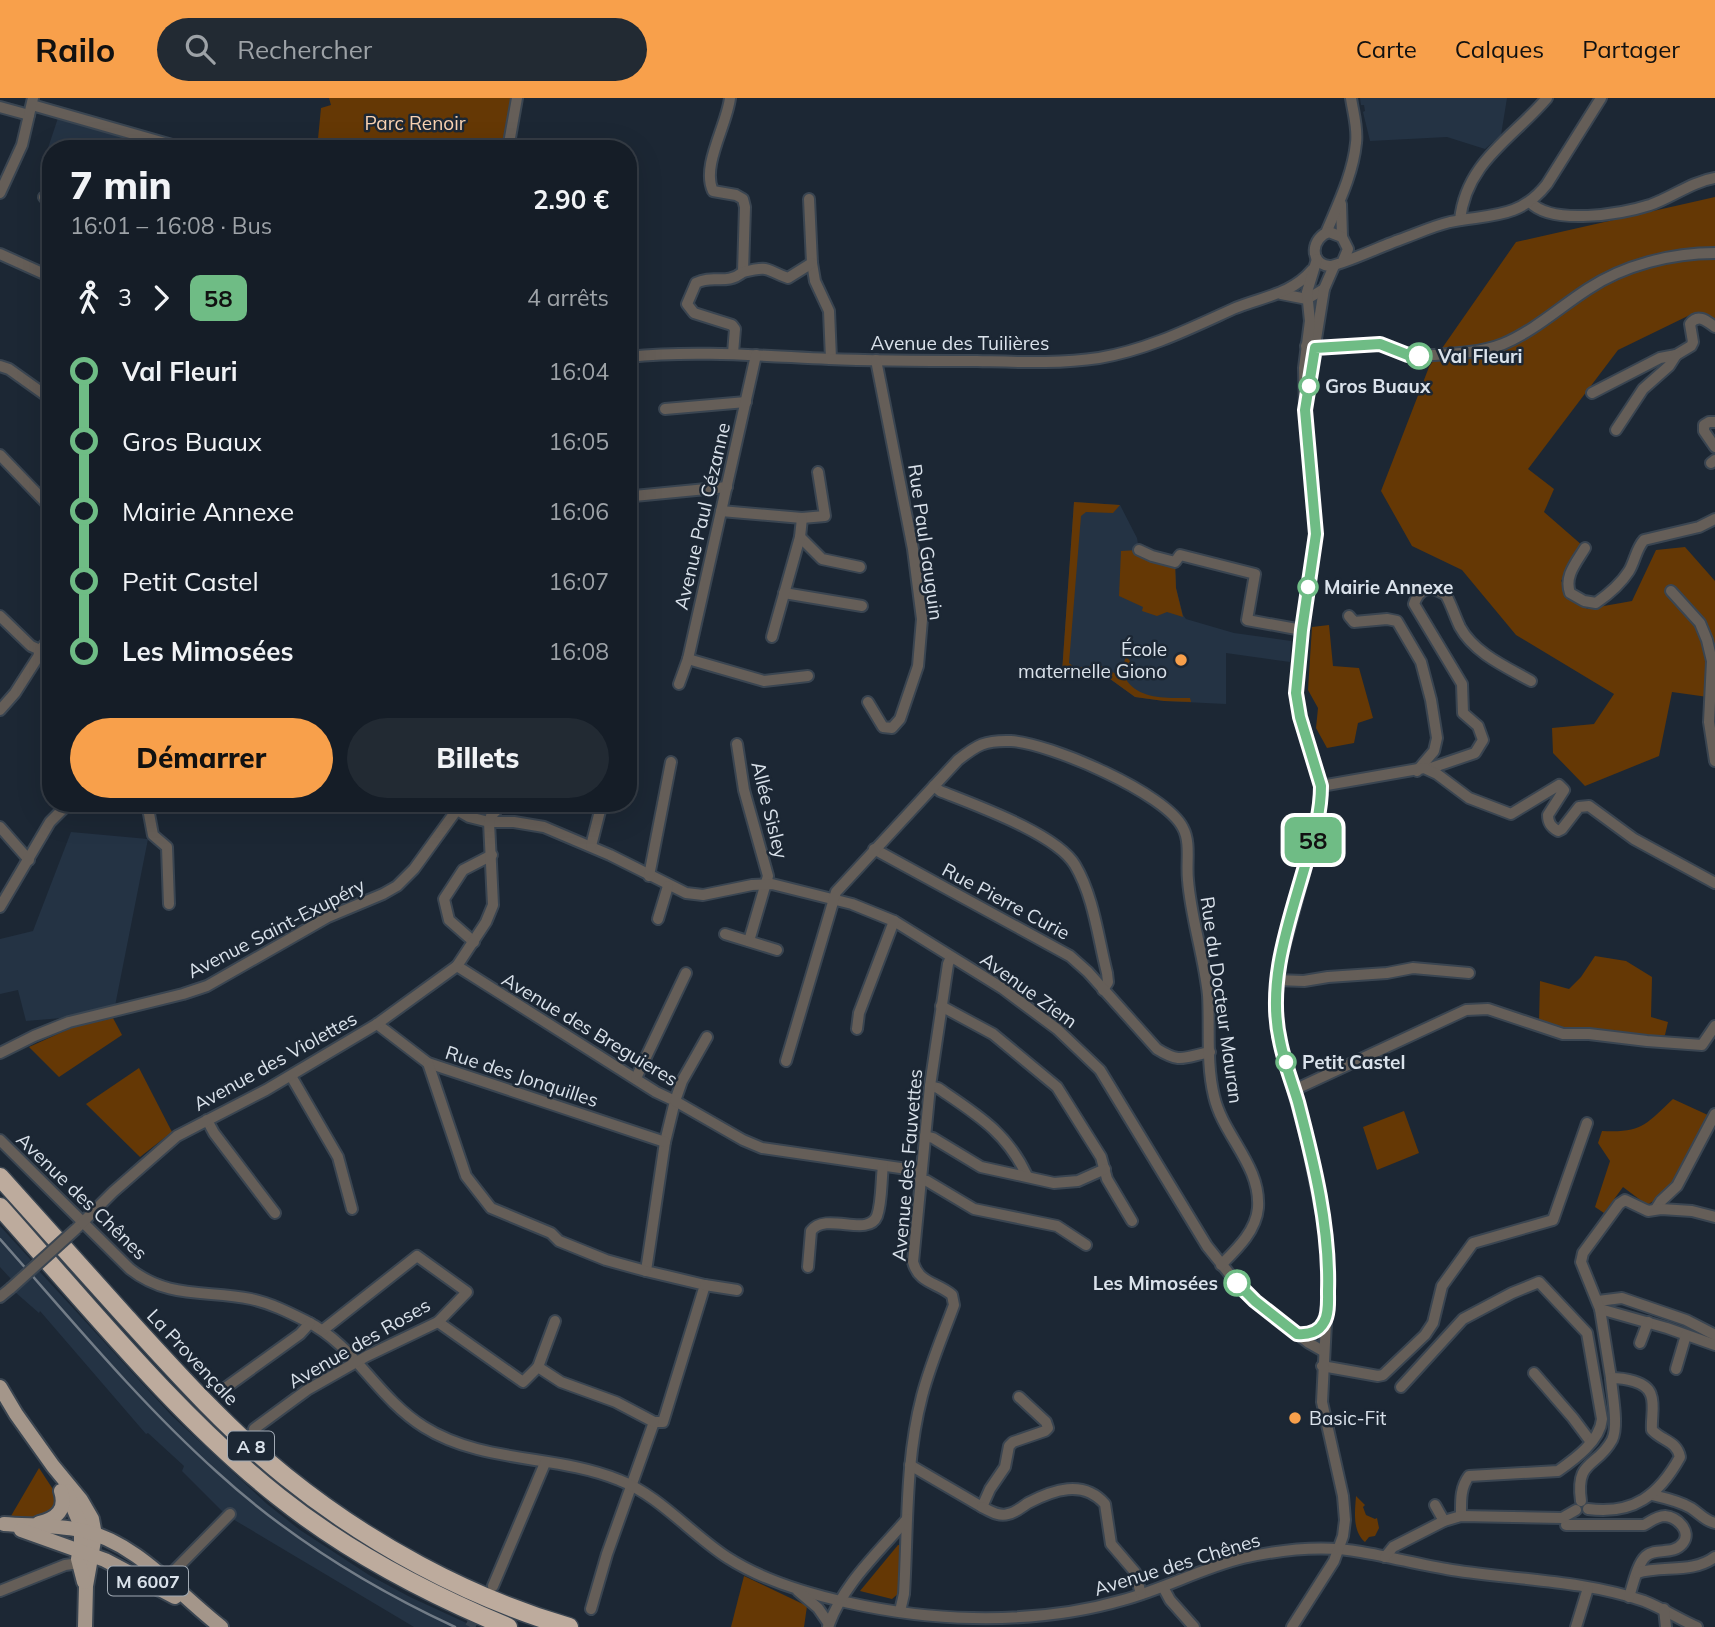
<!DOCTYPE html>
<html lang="fr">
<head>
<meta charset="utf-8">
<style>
	:root { --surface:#151d27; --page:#222a33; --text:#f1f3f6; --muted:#9da2a7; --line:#343b44; --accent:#f8a04b }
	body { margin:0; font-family:Mulish,sans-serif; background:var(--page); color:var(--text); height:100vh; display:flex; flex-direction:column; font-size:26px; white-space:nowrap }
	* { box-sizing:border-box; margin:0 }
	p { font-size:23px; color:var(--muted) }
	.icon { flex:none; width:38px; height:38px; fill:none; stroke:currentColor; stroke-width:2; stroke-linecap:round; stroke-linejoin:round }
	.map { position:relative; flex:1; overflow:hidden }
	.drawer { position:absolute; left:42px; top:42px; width:595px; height:672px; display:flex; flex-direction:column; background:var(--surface); border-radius:28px; box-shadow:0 7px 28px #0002,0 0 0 2px var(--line) }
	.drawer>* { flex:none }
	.badge { padding:0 14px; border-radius:10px; font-size:24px; line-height:46px }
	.map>.badge { position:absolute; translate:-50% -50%; box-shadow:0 0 0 4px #fff }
	.legs { display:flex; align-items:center; gap:10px; height:77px; padding:0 28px; font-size:23px }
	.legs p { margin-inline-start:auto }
	.overview { display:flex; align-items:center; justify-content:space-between; height:119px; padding:0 28px }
	h1 { font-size:38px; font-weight:800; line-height:52px }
	.primary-button { display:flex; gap:14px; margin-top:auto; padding:14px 28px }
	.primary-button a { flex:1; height:80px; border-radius:42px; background:var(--accent); color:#111; font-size:28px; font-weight:800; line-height:80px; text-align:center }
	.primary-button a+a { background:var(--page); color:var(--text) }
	ul { padding:0 28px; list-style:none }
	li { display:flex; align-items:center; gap:24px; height:70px; font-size:26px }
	li i { display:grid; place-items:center; width:10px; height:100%; margin:0 9px; background:currentColor }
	li i::after { content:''; width:18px; height:18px; margin:-9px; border:5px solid; border-radius:50%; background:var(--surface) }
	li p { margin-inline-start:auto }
	li:first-child i { background:linear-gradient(#0000 50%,currentColor 0) }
	li:last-child i { background:linear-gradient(currentColor 50%,#0000 0) }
	header { display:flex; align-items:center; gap:42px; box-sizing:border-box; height:98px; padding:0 35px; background:var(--accent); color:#111 }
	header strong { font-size:33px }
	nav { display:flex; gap:38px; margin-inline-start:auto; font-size:24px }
	.search { width:490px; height:63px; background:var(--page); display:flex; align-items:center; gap:18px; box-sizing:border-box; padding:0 24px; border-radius:38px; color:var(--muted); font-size:26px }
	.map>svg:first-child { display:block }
	.built { fill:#243344 }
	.green { fill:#653805 }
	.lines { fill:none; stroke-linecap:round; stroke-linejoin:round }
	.minor-tunnel { stroke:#38434f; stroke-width:10; stroke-dasharray:10 5; stroke-linecap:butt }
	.minor-casing { stroke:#3a4551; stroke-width:14 }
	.major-casing { stroke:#3a4551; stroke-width:18 }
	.highway-casing { stroke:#3a4551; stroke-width:21 }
	.minor { stroke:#655e58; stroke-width:10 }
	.major { stroke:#a4968a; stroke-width:14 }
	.highway { stroke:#bdab9d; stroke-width:18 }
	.rail { stroke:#727c87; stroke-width:2.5 }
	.minor-bridge-casing { stroke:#3a4551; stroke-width:14; stroke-linecap:butt }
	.minor-bridge { stroke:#655e58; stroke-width:10 }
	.line-1-casing { stroke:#fff; stroke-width:16 }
	.line-1 { stroke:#6fbc85; stroke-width:10 }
	.stop-1-dot { fill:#fff; stroke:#6fbc85; stroke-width:3.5 }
	.poi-dot { fill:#f8a04b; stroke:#1c2734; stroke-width:2.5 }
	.labels { text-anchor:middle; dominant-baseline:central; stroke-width:5; stroke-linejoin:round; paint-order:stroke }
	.shield { fill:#1c2734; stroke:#a1aab4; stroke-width:2 }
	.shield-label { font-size:18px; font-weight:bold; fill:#dae2eb }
	.park-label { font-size:19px; fill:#f9d2b2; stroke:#1c2734 }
	.street-label { font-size:19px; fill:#dae2eb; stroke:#1c2734 }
	.stop-label { font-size:19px; font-weight:bold; fill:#dae2eb; stroke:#1c2734; text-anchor:start }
	.poi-label { font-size:19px; fill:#dae2eb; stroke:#1c2734; text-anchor:end }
</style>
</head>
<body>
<header>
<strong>Railo</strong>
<div class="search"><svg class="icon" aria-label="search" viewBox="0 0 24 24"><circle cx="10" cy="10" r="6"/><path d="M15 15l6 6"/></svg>Rechercher</div>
<nav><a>Carte</a><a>Calques</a><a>Partager</a></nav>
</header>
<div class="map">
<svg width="1715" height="1529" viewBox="0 0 1715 1529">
	<rect width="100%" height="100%" fill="#1c2734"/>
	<g class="built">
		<path d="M1360,0H1507L1501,37L1485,51L1447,39L1370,43L1363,14L1365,13L1364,7H1361Z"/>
		<path d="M58,20L135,40L131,51H51V71L42,68Z"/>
		<path d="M1074,404L1120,407L1137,440L1139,452L1175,464L1176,490L1183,517L1186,521L1234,535L1291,543L1290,564L1226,555V606L1164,603L1135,599L1106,578L1062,574Z"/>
		<path d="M71,734L148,741L115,908L62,920L26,923L18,892L0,896V841L33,833Z"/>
		<path d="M0,1128L31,1162L11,1181L0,1169Z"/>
		<path d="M39,1173L172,1318L267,1406L300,1432L369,1477L410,1499L475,1529H414L226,1417L182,1373L184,1368L148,1335L146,1336L40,1213L39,1215L15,1194Z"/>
	</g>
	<g class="green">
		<path d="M329,0H513L506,51H317L321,10L331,7Z"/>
		<path d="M1715,99V233L1694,215L1618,252L1528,371L1554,391L1544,414L1583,448L1561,483L1587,511L1632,503L1656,452L1685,449L1715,483V600L1672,594L1659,658L1585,688L1553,655L1552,630L1594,626L1614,596L1516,537L1462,472L1412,448L1381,393L1429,269L1516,144Z"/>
		<path d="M1074,404L1120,407L1113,415L1086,414L1081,418L1069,565L1075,570L1099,567L1120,578L1126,558L1130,563L1127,583C1141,602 1169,600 1190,600L1191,604L1164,603L1135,599L1106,578L1062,574Z"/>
		<path d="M1139,452L1175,464L1176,490L1183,519L1167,514L1157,518L1142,513L1143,509L1119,498L1121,453Z"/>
		<path d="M1329,527L1333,568L1359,570L1373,620L1358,625L1354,645L1327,650L1316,630L1318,610L1308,592L1312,529Z"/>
		<path d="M1595,858L1626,863L1652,879L1651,919L1668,924L1665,937L1654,940L1596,931L1563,932L1539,924L1540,883L1569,891L1581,879Z"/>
		<path d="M113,920L122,937L59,979L29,949L71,930Z"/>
		<path d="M139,970L172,1034L140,1059L86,1006Z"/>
		<path d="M1673,1001L1710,1018L1671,1092L1647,1107L1623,1089L1604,1115L1595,1109L1610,1063L1598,1045L1602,1033C1642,1035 1645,1027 1673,1001Z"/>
		<path d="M1404,1013L1419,1055L1377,1072L1363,1029Z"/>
		<path d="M39,1370L60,1402L59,1408L40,1420L11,1418Z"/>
		<path d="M1356,1398L1365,1407L1363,1409L1366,1417L1375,1421L1377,1420L1379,1430L1375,1438L1369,1439L1365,1444C1352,1433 1355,1413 1356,1398Z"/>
		<path d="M898,1447H903L899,1495L892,1501L860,1493Z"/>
		<path d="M744,1478L807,1508L804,1529H731Z"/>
	</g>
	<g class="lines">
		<path class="minor-tunnel" d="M470,1529L479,1512"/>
		<defs>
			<g id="minor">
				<path d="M730,0C727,27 701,68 713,93L736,97L743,101L745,109L743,174C726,188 713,176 696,185L687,206L694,215L732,227L735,231L733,255"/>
				<path d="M32,7L186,51"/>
				<path d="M0,9L29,17"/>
				<path d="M508,51L517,0"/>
				<path d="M0,95L22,47L33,0"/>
				<path d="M44,99L51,101"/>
				<path d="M809,101L812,165L815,183L829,213L831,261"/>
				<path d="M1530,104C1552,128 1622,116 1650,107C1673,99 1691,84 1715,80"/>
				<path d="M1341,106L1342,139"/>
				<path d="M1460,122C1466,64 1513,40 1547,0"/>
				<path d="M1326,135C1338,106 1353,76 1356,45C1358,30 1353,14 1351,0"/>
				<path d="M0,156L51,179"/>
				<path d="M1343,163L1348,151L1342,139L1329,134C1312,139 1308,165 1329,168C1336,169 1387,146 1399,142C1416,136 1433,128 1450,124C1490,116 1520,121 1547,86L1601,0"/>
				<path d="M743,174C771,167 765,172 788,180L812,165"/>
				<path d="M1281,196L1307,201L1324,191"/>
				<path d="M1306,248L1315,250L1380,246L1407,256L1419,258C1445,256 1478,256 1503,246C1534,233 1560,209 1588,191C1624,167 1672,155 1715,155"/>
				<path d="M628,259C696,252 762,258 829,261C878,263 928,263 977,263C1018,264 1059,266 1099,260C1147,252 1189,231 1233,211C1261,199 1291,197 1312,172"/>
				<path d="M0,268L9,271L51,301"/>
				<path d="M1309,285L1324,191L1334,168"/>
				<path d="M1592,295L1660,260L1676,257L1691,248L1693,244L1690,226C1698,215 1707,223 1715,229"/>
				<path d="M665,311L746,304"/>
				<path d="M1715,324H1709L1704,327V333L1715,349"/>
				<path d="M1616,332L1643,291L1669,268L1676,257"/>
				<path d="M0,357L51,410"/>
				<path d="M1711,365L1715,362"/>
				<path d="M634,398L727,389"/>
				<path d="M721,413L802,420L825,418L818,374"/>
				<path d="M800,439L822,461L860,469"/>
				<path d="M1585,450C1576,465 1564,478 1570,495L1584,503L1596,505C1609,496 1620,487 1629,473C1635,463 1636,451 1644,442L1699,429L1715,421"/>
				<path d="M1139,452L1152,458L1175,464L1180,457L1255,476L1247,522L1302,532"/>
				<path d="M1671,493L1700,525L1707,542L1712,563L1709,624L1715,663"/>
				<path d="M784,495L862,508"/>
				<path d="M0,518L31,548L40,552"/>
				<path d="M1349,518L1354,524L1387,521L1397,523L1421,564L1431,602L1437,640L1434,653L1417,673"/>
				<path d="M772,539L800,439L802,420"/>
				<path d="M688,561L764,583L808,578"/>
				<path d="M679,586L688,561L756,257"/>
				<path d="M868,604L883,629L892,630L900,621L918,568L922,521L913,451L876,262"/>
				<path d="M0,612L15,595L38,559L40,552L51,539"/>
				<path d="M737,646L744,692L768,778L749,843"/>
				<path d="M1428,671L1475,655L1483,642L1478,628L1463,615L1462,586L1414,506C1420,488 1432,488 1446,497C1452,508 1455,519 1460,529C1474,555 1506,569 1531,583"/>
				<path d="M934,688L940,693C975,707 1057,736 1075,767C1094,799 1098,840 1107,875L1108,884L1103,892"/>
				<path d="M1321,688L1424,670L1437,676L1469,700L1511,716L1559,687L1564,692L1548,717C1548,725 1551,729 1558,733L1562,731L1579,709L1589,708L1634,741L1715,785"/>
				<path d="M147,705L153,737L167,749L169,806"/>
				<path d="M445,705L469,719L489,724H514L544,729L610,757L686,795L703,797L752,787L772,786L852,806L894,823L1002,890L1057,931L1100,972L1207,1148L1244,1194L1309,1245L1323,1253"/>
				<path d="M0,729L29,762"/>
				<path d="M591,748L602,705"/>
				<path d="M874,751L1070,858L1088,874L1157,951C1181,966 1184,959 1210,954"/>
				<path d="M649,778L671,664"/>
				<path d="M0,809L50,724L69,705"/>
				<path d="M658,821L668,788"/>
				<path d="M725,836L777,852"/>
				<path d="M474,844L449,822L444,801L463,772L492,757"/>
				<path d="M457,868L656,994L675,1003L665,1044L646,1173L705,1187L663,1324H654L607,1456L591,1511"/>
				<path d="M1276,882L1304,883L1328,879L1387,875L1413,870L1469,875"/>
				<path d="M941,908L993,936L1057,989L1101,1059L1107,1081L1132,1123"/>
				<path d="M377,926L428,965L665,1044"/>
				<path d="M857,931L859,915L894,823"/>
				<path d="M707,939L682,983L675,1003L743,1042L762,1050L921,1073"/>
				<path d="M0,955L34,938L69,924L183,896L207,888L328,819L383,796L397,788L414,771L456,713"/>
				<path d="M786,963L836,794L958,662C977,647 985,642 1011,643C1049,645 1166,695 1183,730C1191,745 1186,765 1188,782C1191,821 1204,858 1208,897C1210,930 1206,965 1214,998C1223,1038 1261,1067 1258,1110C1256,1133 1237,1151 1221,1167"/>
				<path d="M428,965L466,1078L491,1110L551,1135L559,1143L606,1162L646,1173"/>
				<path d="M291,978L338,1059L352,1111"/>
				<path d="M636,980L686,875"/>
				<path d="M930,988L938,990C976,1016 1007,1034 1027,1078"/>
				<path d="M1294,992L1466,912L1488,911L1563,936H1589L1647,943L1702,947L1715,928"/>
				<path d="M207,1022L214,1035L275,1115"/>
				<path d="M925,1038L933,1040L981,1069L1054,1085L1078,1083L1105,1071"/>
				<path d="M0,1042L130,1171C168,1201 206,1192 251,1201C270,1205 288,1214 306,1223C356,1248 375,1298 424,1329C483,1366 556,1356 619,1382C659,1397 692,1437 728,1460C789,1499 901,1519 973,1520C1023,1521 1075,1516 1123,1502C1164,1491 1202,1470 1243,1460C1279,1452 1324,1447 1361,1454C1391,1459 1421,1467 1452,1472C1516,1482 1582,1482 1644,1503C1662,1510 1679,1521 1697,1529"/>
				<path d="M920,1082L927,1083L974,1111L1057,1128L1086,1147"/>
				<path d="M1656,1111L1661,1103L1677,1088L1715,1016"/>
				<path d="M78,1129L113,1094L177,1038L266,992L377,926L457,868L486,824L493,807L489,724L491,718L503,705"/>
				<path d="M808,1169L811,1133C826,1113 868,1140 877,1118C882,1104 881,1083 883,1068"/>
				<path d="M705,1187L737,1192"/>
				<path d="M0,1199L11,1190"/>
				<path d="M1598,1203L1622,1200L1686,1222L1715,1237"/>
				<path d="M1600,1211L1667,1230L1715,1247"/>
				<path d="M438,1224L523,1284L538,1269L561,1284L616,1304L654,1324"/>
				<path d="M1297,1236C1311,1238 1319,1232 1326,1221"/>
				<path d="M1640,1245L1648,1224"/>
				<path d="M1322,1268L1378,1278L1383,1277L1425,1237L1433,1225L1442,1188L1473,1145L1553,1122L1587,1025"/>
				<path d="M538,1269L555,1223"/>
				<path d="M1676,1271L1686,1237"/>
				<path d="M1534,1275L1573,1320L1591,1344"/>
				<path d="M1611,1280L1600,1211L1581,1164L1583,1155L1619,1106L1625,1102L1648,1113L1661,1111L1692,1113L1715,1119"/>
				<path d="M1401,1289L1463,1221L1512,1195L1539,1184L1587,1235L1602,1321C1600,1343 1575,1361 1558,1373L1469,1378C1460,1390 1461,1403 1461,1418"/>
				<path d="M221,1293L300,1236L310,1225"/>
				<path d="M254,1331L307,1292L367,1258L438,1224L467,1194L417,1158L323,1232"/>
				<path d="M910,1367L982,1409L990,1391L1005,1369L1009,1348L1013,1344L1045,1333L1048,1330L1046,1324L1019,1299"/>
				<path d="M1652,1397C1665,1400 1679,1403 1691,1410C1699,1415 1705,1423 1715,1425"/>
				<path d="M1581,1403C1575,1361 1597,1370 1612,1342C1619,1328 1612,1296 1611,1280C1623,1280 1647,1283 1651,1297C1655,1307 1651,1321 1652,1332C1662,1343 1677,1343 1680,1359C1659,1397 1634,1417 1588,1411"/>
				<path d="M1435,1407L1444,1423"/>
				<path d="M982,1409C990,1413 999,1419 1008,1416C1015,1415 1022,1409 1028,1405C1053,1392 1083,1381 1105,1406L1111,1446L1135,1474L1141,1496"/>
				<path d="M1566,1427H1644C1651,1423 1657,1418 1665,1418C1677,1419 1692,1433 1683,1445C1673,1458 1656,1449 1646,1458C1637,1466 1633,1487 1629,1499"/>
				<path d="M1385,1459L1393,1449L1444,1423L1461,1418L1562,1420L1576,1412"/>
				<path d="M1637,1475C1663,1467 1692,1476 1715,1459"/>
				<path d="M159,1484L173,1474L230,1416"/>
				<path d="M493,1488L545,1365"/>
				<path d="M1163,1489L1170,1502L1194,1529"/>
				<path d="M0,1493L65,1467L79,1465"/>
				<path d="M798,1493L818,1510L829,1526"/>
				<path d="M1664,1511L1666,1529"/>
				<path d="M900,1513L904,1496C908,1430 905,1363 922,1298C930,1267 943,1237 954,1207L952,1197C937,1184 919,1186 913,1164L930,988L948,866L951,859"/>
				<path d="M828,1529C843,1486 878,1455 907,1421"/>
				<path d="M1292,1529L1334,1463L1343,1438L1345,1422L1343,1398L1322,1304L1328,1185V1158L1323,1122L1307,1043L1280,943L1275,914L1278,872L1317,728L1321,688L1300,619L1296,595L1302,532L1316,437L1305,312L1304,270L1310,223L1307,194L1317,161"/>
				<path d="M1576,1529L1588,1490"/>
			</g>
			<g id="major">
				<path d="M0,1289L16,1316L53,1368L81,1402L92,1421L95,1437L86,1488L85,1529"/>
				<path d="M66,1393L81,1428V1445L78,1461L84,1484"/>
				<path d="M39,1425C57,1421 67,1411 61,1393"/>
				<path d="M4,1426C30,1428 55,1427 80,1432C136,1443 178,1496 221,1529"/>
				<path d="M21,1432L105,1462L175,1499"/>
			</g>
			<g id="highway">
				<path d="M0,1079C41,1125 83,1171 124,1217C175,1273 226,1330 285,1378C368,1445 467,1499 569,1529"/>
				<path d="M0,1109C87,1206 177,1318 279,1399C348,1454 426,1495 508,1529"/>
			</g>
		</defs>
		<use href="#minor" class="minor-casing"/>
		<use href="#major" class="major-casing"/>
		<use href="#highway" class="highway-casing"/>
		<use href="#minor" class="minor"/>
		<use href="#major" class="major"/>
		<use href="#highway" class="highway"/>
		<path class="rail" d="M0,1141C70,1220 138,1303 217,1374C287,1438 369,1489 455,1529"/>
		<defs>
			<path id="minor-bridge" d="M11,1190L76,1131"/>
		</defs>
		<use href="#minor-bridge" class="minor-bridge-casing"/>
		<use href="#minor-bridge" class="minor-bridge"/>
	</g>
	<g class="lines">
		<defs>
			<path id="line-1" d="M1237,1185L1255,1203L1297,1236C1308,1237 1319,1234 1324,1224C1329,1216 1328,1202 1328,1193C1330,1130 1314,1065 1298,1004C1292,984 1284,964 1280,943C1266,882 1291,819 1307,761C1314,737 1321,714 1321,688L1300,619L1296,595L1302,532L1316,436L1305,312L1315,250L1380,246L1408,257L1419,258"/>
		</defs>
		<use href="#line-1" class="line-1-casing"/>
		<use href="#line-1" class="line-1"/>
	</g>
	<g class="stop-1-dot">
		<circle cx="1419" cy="258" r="12"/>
		<circle cx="1309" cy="288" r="9"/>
		<circle cx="1308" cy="489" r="9"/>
		<circle cx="1286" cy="964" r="9"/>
		<circle cx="1237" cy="1185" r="12"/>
	</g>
	<g class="poi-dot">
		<circle cx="1181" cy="562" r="7"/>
		<circle cx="1295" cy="1320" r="7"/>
	</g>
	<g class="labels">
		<g class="shield">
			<rect x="228" y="1333.5" width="46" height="29" rx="5"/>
			<rect x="108" y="1468.5" width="80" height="29" rx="5"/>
		</g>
		<g class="shield-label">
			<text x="251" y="1348">A 8</text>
			<text x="148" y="1483">M 6007</text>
		</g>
		<g class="park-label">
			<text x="415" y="25">Parc Renoir</text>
		</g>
		<g class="street-label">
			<text x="960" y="245">Avenue des Tuilières</text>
			<text transform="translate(702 418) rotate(-77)">Avenue Paul Cézanne</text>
			<text transform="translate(926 444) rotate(82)">Rue Paul Gauguin</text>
			<text transform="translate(770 712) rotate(76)">Allée Sisley</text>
			<text transform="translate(1006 803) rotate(28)">Rue Pierre Curie</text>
			<text transform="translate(276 830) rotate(-27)">Avenue Saint-Exupéry</text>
			<text transform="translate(1029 892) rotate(36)">Avenue Ziem</text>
			<text transform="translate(1222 902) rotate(82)">Rue du Docteur Mauran</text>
			<text transform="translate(590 931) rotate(31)">Avenue des Breguieres</text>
			<text transform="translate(275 963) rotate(-29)">Avenue des Violettes</text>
			<text transform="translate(522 978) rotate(18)">Rue des Jonquilles</text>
			<text transform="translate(907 1067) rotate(-85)">Avenue des Fauvettes</text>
			<text transform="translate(82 1098) rotate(44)">Avenue des Chênes</text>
			<text transform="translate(359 1245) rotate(-30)">Avenue des Roses</text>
			<text transform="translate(193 1259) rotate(47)">La Provençale</text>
			<text transform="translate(1177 1466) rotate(-17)">Avenue des Chênes</text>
		</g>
		<g class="stop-label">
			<text x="1438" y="258">Val Fleuri</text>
			<text x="1325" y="288">Gros Buaux</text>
			<text x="1324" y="489">Mairie Annexe</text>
			<text x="1302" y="964">Petit Castel</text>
			<text x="1218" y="1185" text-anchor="end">Les Mimosées</text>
		</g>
		<g class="poi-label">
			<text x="1167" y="551">École<tspan x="1167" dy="22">maternelle Giono</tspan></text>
			<text x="1309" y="1320" text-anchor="start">Basic-Fit</text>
		</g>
	</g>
</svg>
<b class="badge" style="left:1313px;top:742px;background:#6fbc85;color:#111">58</b>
<section class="drawer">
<div class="overview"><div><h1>7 min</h1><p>16:01 – 16:08 · Bus</p></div><b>2.90 €</b></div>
<div class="legs"><svg class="icon" aria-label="walk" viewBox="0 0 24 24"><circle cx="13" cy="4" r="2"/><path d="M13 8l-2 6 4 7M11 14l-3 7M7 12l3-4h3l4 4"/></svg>3<svg class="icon" aria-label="forward" viewBox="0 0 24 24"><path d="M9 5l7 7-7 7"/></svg><b class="badge" style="background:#6fbc85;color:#111">58</b><p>4 arrêts</p></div>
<ul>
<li><i style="color:#6fbc85"></i><b>Val Fleuri</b><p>16:04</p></li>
<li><i style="color:#6fbc85"></i><span>Gros Buaux</span><p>16:05</p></li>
<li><i style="color:#6fbc85"></i><span>Mairie Annexe</span><p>16:06</p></li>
<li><i style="color:#6fbc85"></i><span>Petit Castel</span><p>16:07</p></li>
<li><i style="color:#6fbc85"></i><b>Les Mimosées</b><p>16:08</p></li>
</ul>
<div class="primary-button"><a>Démarrer</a><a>Billets</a></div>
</section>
</div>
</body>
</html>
